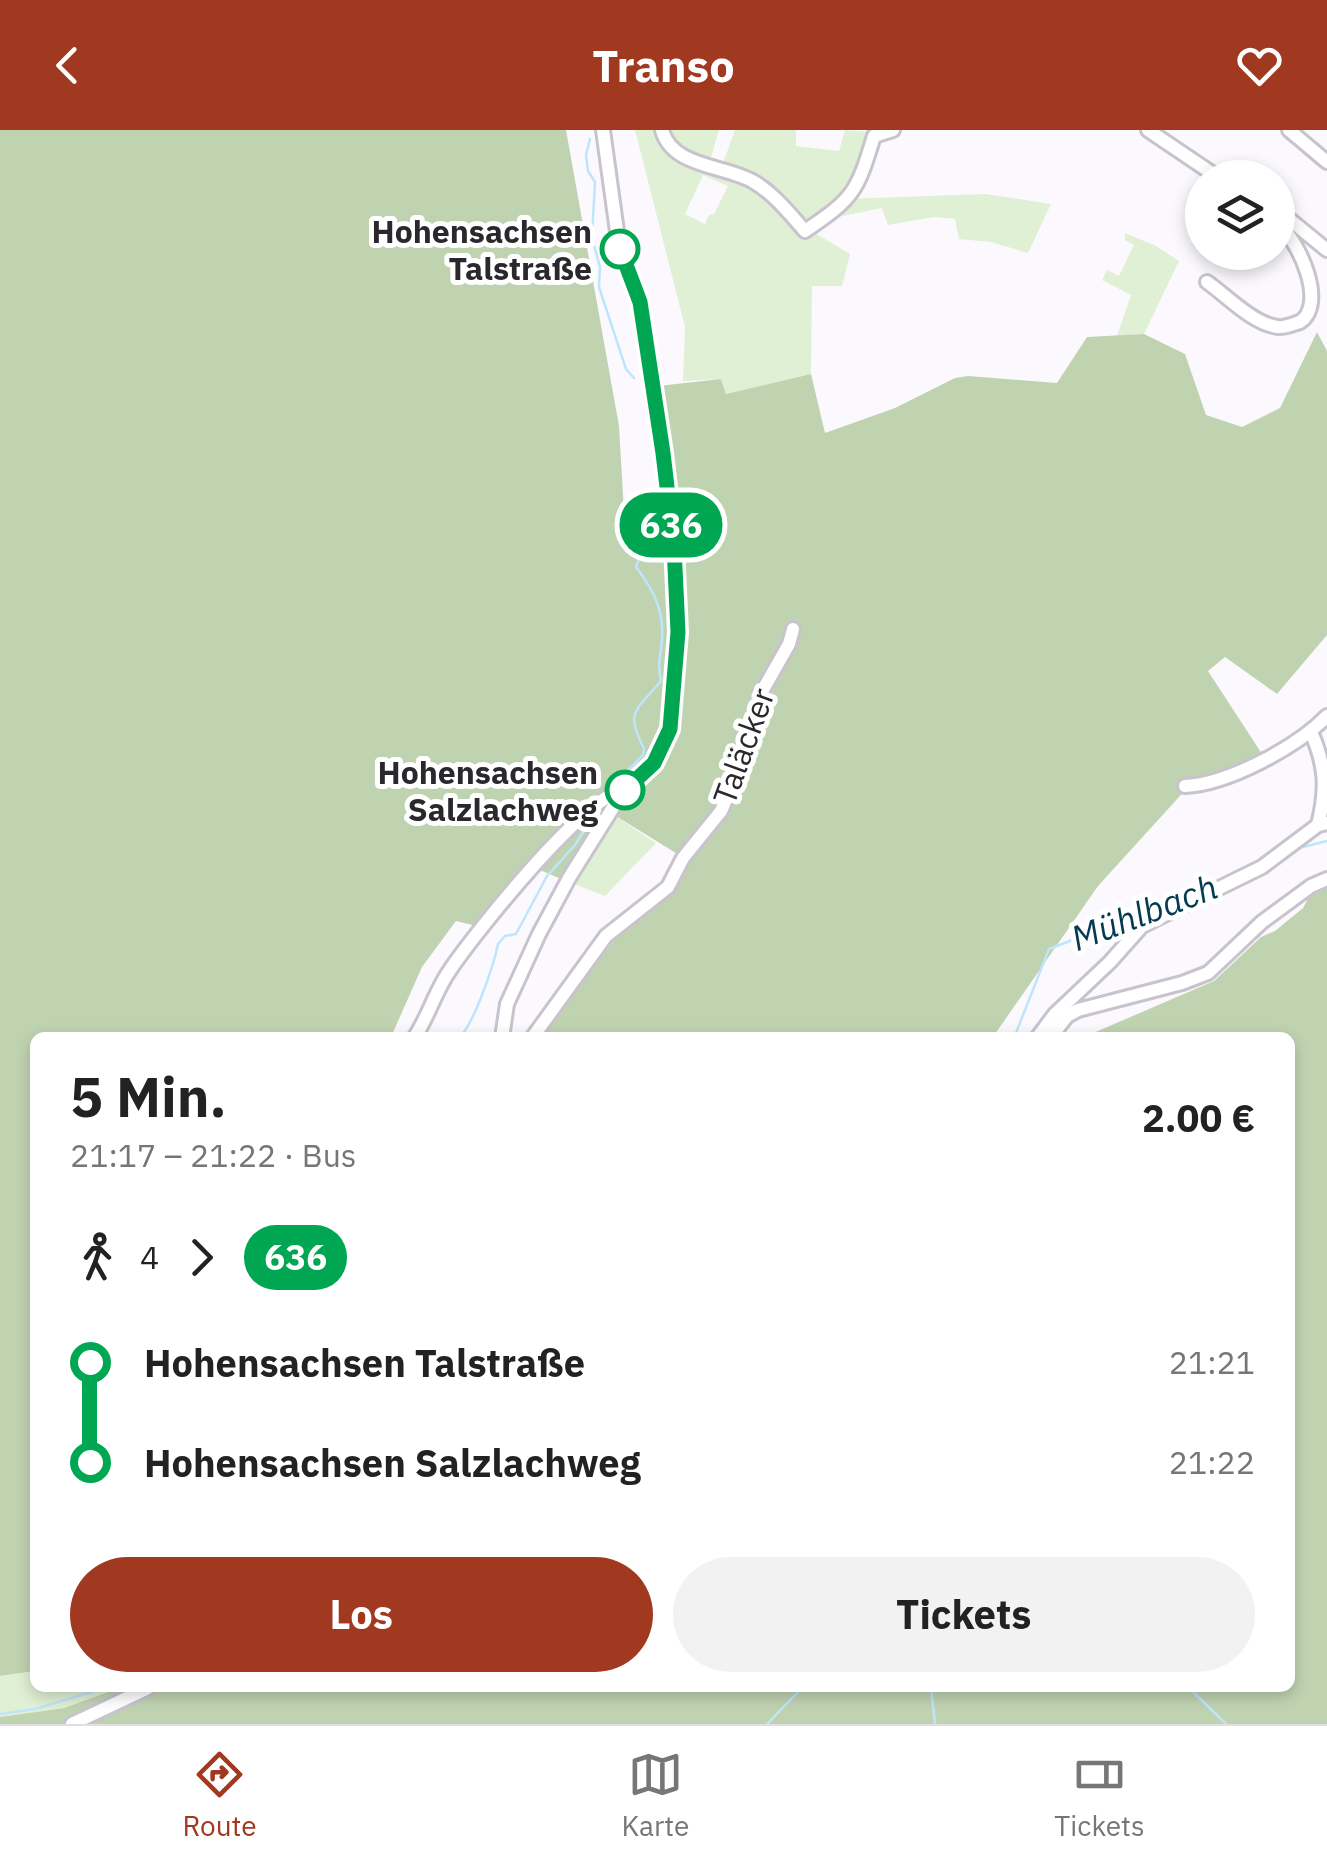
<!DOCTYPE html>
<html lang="de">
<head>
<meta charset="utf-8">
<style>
	:root { --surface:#fff; --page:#f2f2f2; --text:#222; --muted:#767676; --line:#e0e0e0; --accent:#a13820 }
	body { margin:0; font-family:"IBM Plex Sans",sans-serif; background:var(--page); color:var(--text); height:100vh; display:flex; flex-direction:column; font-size:38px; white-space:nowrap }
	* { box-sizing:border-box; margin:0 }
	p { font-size:32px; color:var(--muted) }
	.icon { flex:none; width:55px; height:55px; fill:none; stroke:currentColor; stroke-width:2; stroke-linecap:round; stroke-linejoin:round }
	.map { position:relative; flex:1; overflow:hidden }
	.side { position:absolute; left:30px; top:902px; width:1265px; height:660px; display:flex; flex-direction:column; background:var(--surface); border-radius:15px; box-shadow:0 5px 15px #0003 }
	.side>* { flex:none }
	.badge { padding:0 20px; border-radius:32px; font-size:35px; line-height:65px }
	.fabs { position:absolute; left:1185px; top:30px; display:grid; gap:20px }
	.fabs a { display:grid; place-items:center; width:110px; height:110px; border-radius:50%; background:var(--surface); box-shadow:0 5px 15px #0003; font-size:50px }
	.map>.badge { position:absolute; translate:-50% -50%; box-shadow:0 0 0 5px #fff }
	.legs { display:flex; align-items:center; gap:15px; height:110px; padding:0 40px; font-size:32px }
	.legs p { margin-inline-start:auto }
	.summary { display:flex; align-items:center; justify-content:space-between; height:170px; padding:0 40px }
	h1 { font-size:55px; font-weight:700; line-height:75px }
	.action { display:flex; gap:20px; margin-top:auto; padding:20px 40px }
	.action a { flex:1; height:115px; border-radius:60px; background:var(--accent); color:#fff; font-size:40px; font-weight:700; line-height:115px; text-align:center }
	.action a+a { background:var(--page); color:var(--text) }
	ul { padding:0 40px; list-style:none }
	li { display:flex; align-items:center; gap:35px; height:100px; font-size:38px }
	li i { display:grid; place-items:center; width:15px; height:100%; margin:0 12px; background:currentColor }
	li i::after { content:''; width:25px; height:25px; margin:-12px; border:8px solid; border-radius:50%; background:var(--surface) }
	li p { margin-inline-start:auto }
	li:first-child i { background:linear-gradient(#0000 50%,currentColor 0) }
	li:last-child i { background:linear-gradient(currentColor 50%,#0000 0) }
	header { display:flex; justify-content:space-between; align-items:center; height:130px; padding:0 40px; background:var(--accent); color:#fff; font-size:45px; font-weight:700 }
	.tabs { display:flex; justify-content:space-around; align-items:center; height:140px; border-top:2px solid var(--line); background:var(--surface); font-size:28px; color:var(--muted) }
	.tabs a { display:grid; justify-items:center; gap:5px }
	.tabs .current { color:var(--accent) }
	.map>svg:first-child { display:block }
	.green { fill:#e0f0d4; fill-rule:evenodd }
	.forest { fill:#c0d3b1 }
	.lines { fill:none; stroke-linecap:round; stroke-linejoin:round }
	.stream { stroke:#bee5fb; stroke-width:2.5 }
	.minor-casing { stroke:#c8c3cc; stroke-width:18 }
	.minor { stroke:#fff; stroke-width:12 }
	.line-1-casing { stroke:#fff; stroke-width:22 }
	.line-1 { stroke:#00a651; stroke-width:15 }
	.stop-1-dot { fill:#fff; stroke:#00a651; stroke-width:5 }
	.labels { text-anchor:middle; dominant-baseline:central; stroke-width:10; stroke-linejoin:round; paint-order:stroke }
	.stop-label { font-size:32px; font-weight:bold; fill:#2a282c; stroke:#fff; text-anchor:end }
	.street-label { font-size:32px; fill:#2a282c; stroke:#fff }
	.water-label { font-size:35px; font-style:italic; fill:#043b51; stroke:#fff }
</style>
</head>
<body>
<header><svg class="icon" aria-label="back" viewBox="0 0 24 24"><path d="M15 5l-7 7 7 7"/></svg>Transo<svg class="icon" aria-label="heart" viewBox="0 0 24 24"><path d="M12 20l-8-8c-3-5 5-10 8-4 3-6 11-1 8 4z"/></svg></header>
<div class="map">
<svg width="1327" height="1594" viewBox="0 0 1327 1594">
	<rect width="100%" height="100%" fill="#fbf9fe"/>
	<g class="green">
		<path d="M635,0H719L710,31L722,36L735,0H796V16L839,21L845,0L871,2L859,48L844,69L986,64L1051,74L1028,123L991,112L959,109L955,89L934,87L888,95L882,78L838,87L813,102L850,124L842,156H812L811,244L726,264L721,249L683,251L685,197ZM703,45L728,56L714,84L709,85L705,94L685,84Z"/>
		<path d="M1125,103L1156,116L1179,131L1144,204L1117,206L1131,165L1102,150L1107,140L1119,146L1134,115L1125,110Z"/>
		<path d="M606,680L656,713L605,766L561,749Z"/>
		<path d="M35,1541V1558H119L64,1578L0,1587V1546Z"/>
	</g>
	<g class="forest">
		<path d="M0,0H566L619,296L625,399L672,394L658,256L721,249L726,264L811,244L825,303L895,278L955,248L968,246L1057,253L1087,207L1144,204L1185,224L1206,285L1242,297L1280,278L1317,202L1327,221V505L1277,564L1225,527L1208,541L1264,627L1189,656L1098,756L993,907H537L669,742L679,725L606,680L561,749L533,737L476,796L456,791L422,837L391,907L35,908V1541L0,1546Z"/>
		<path d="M1327,758V1594H0V1587L64,1578L119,1558H1290V908L1084,907L1214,851L1261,807L1275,801L1303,778L1309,767Z"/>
	</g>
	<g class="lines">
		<g class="stream">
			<path d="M590,9L586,25L588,41L595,52L592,108L600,137L599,157L626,239L634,248"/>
			<path d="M609,660L643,625L644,619C625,581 635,582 661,551C658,538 659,532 661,519C666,485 656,463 636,437C642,419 650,400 655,382C664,351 654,314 647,284"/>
			<path d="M1295,719L1327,711"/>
			<path d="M458,908C473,898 494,834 498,814L505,806L516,804L547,746L575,715L595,683"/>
			<path d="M1014,908L1049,819L1120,792L1134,791L1173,774"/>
			<path d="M931,1558L935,1594"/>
			<path d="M1189,1558L1226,1594"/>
			<path d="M0,1584L35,1579L105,1558"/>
			<path d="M767,1594L802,1558"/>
		</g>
		<defs>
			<g id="minor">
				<path d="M662,0C672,38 726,35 754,52C773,63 790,84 805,101C854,68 857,62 874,6L893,0"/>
				<path d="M1148,0L1219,48"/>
				<path d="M1289,0L1327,32"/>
				<path d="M1278,80L1327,120"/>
				<path d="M1207,152C1227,166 1253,194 1278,197C1285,198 1293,194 1300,192C1327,174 1300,113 1278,93"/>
				<path d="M1311,602C1326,636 1327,659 1318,695"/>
				<path d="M1185,656C1228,654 1297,617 1327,586"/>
				<path d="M414,908C429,886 435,861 450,840C474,804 586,664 624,660"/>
				<path d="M502,908L507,874L539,804L569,748L624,660L654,633L670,599L675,565L678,503L673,415L663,323L639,172L619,116L603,0"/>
				<path d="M532,908L606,806L668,757L683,728L721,681L739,640L760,565L789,514L793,499"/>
				<path d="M1037,908L1055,884L1110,832L1142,796L1262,737L1318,695L1327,693"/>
				<path d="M1050,908L1067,886L1078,880L1182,853L1208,843L1262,792L1311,756L1327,749"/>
				<path d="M72,1594L148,1558"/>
			</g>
		</defs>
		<use href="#minor" class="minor-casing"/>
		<use href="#minor" class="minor"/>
	</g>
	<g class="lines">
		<defs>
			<path id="line-1" d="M620,119L640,172L663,323L674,416L678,502L670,599L654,633L625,660"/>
		</defs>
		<use href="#line-1" class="line-1-casing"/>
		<use href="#line-1" class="line-1"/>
	</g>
	<g class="stop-1-dot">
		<circle cx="620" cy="119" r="18"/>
		<circle cx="625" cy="660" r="18"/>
	</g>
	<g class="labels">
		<g class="stop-label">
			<text x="592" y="101">Hohensachsen<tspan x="592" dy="37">Talstraße</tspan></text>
			<text x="598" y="642">Hohensachsen<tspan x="598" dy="37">Salzlachweg</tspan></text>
		</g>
		<g class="street-label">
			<text transform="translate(743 616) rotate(-70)">Taläcker</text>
		</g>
		<g class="water-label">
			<text transform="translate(1144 782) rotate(-21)">Mühlbach</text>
		</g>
	</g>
</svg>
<div class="fabs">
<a><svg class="icon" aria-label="layers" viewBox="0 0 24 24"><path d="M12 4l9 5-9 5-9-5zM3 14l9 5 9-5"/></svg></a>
</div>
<b class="badge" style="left:671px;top:395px;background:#00a651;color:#fff">636</b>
<section class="side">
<div class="summary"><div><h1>5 Min.</h1><p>21:17 – 21:22 · Bus</p></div><b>2.00 €</b></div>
<div class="legs"><svg class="icon" aria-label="walk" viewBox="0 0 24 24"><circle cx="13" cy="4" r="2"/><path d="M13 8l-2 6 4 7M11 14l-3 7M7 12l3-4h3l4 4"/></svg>4<svg class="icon" aria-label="forward" viewBox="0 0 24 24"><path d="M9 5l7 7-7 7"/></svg><b class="badge" style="background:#00a651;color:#fff">636</b></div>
<ul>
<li><i style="color:#00a651"></i><b>Hohensachsen Talstraße</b><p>21:21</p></li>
<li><i style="color:#00a651"></i><b>Hohensachsen Salzlachweg</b><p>21:22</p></li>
</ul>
<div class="action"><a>Los</a><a>Tickets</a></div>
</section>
</div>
<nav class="tabs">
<a class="current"><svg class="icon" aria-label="directions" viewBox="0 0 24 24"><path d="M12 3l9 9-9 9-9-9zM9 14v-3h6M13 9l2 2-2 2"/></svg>Route</a>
<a><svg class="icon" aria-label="map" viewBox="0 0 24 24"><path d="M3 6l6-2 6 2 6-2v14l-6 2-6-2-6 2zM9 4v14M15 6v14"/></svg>Karte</a>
<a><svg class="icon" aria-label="tickets" viewBox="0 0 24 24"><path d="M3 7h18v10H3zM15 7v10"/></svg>Tickets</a>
</nav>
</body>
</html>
